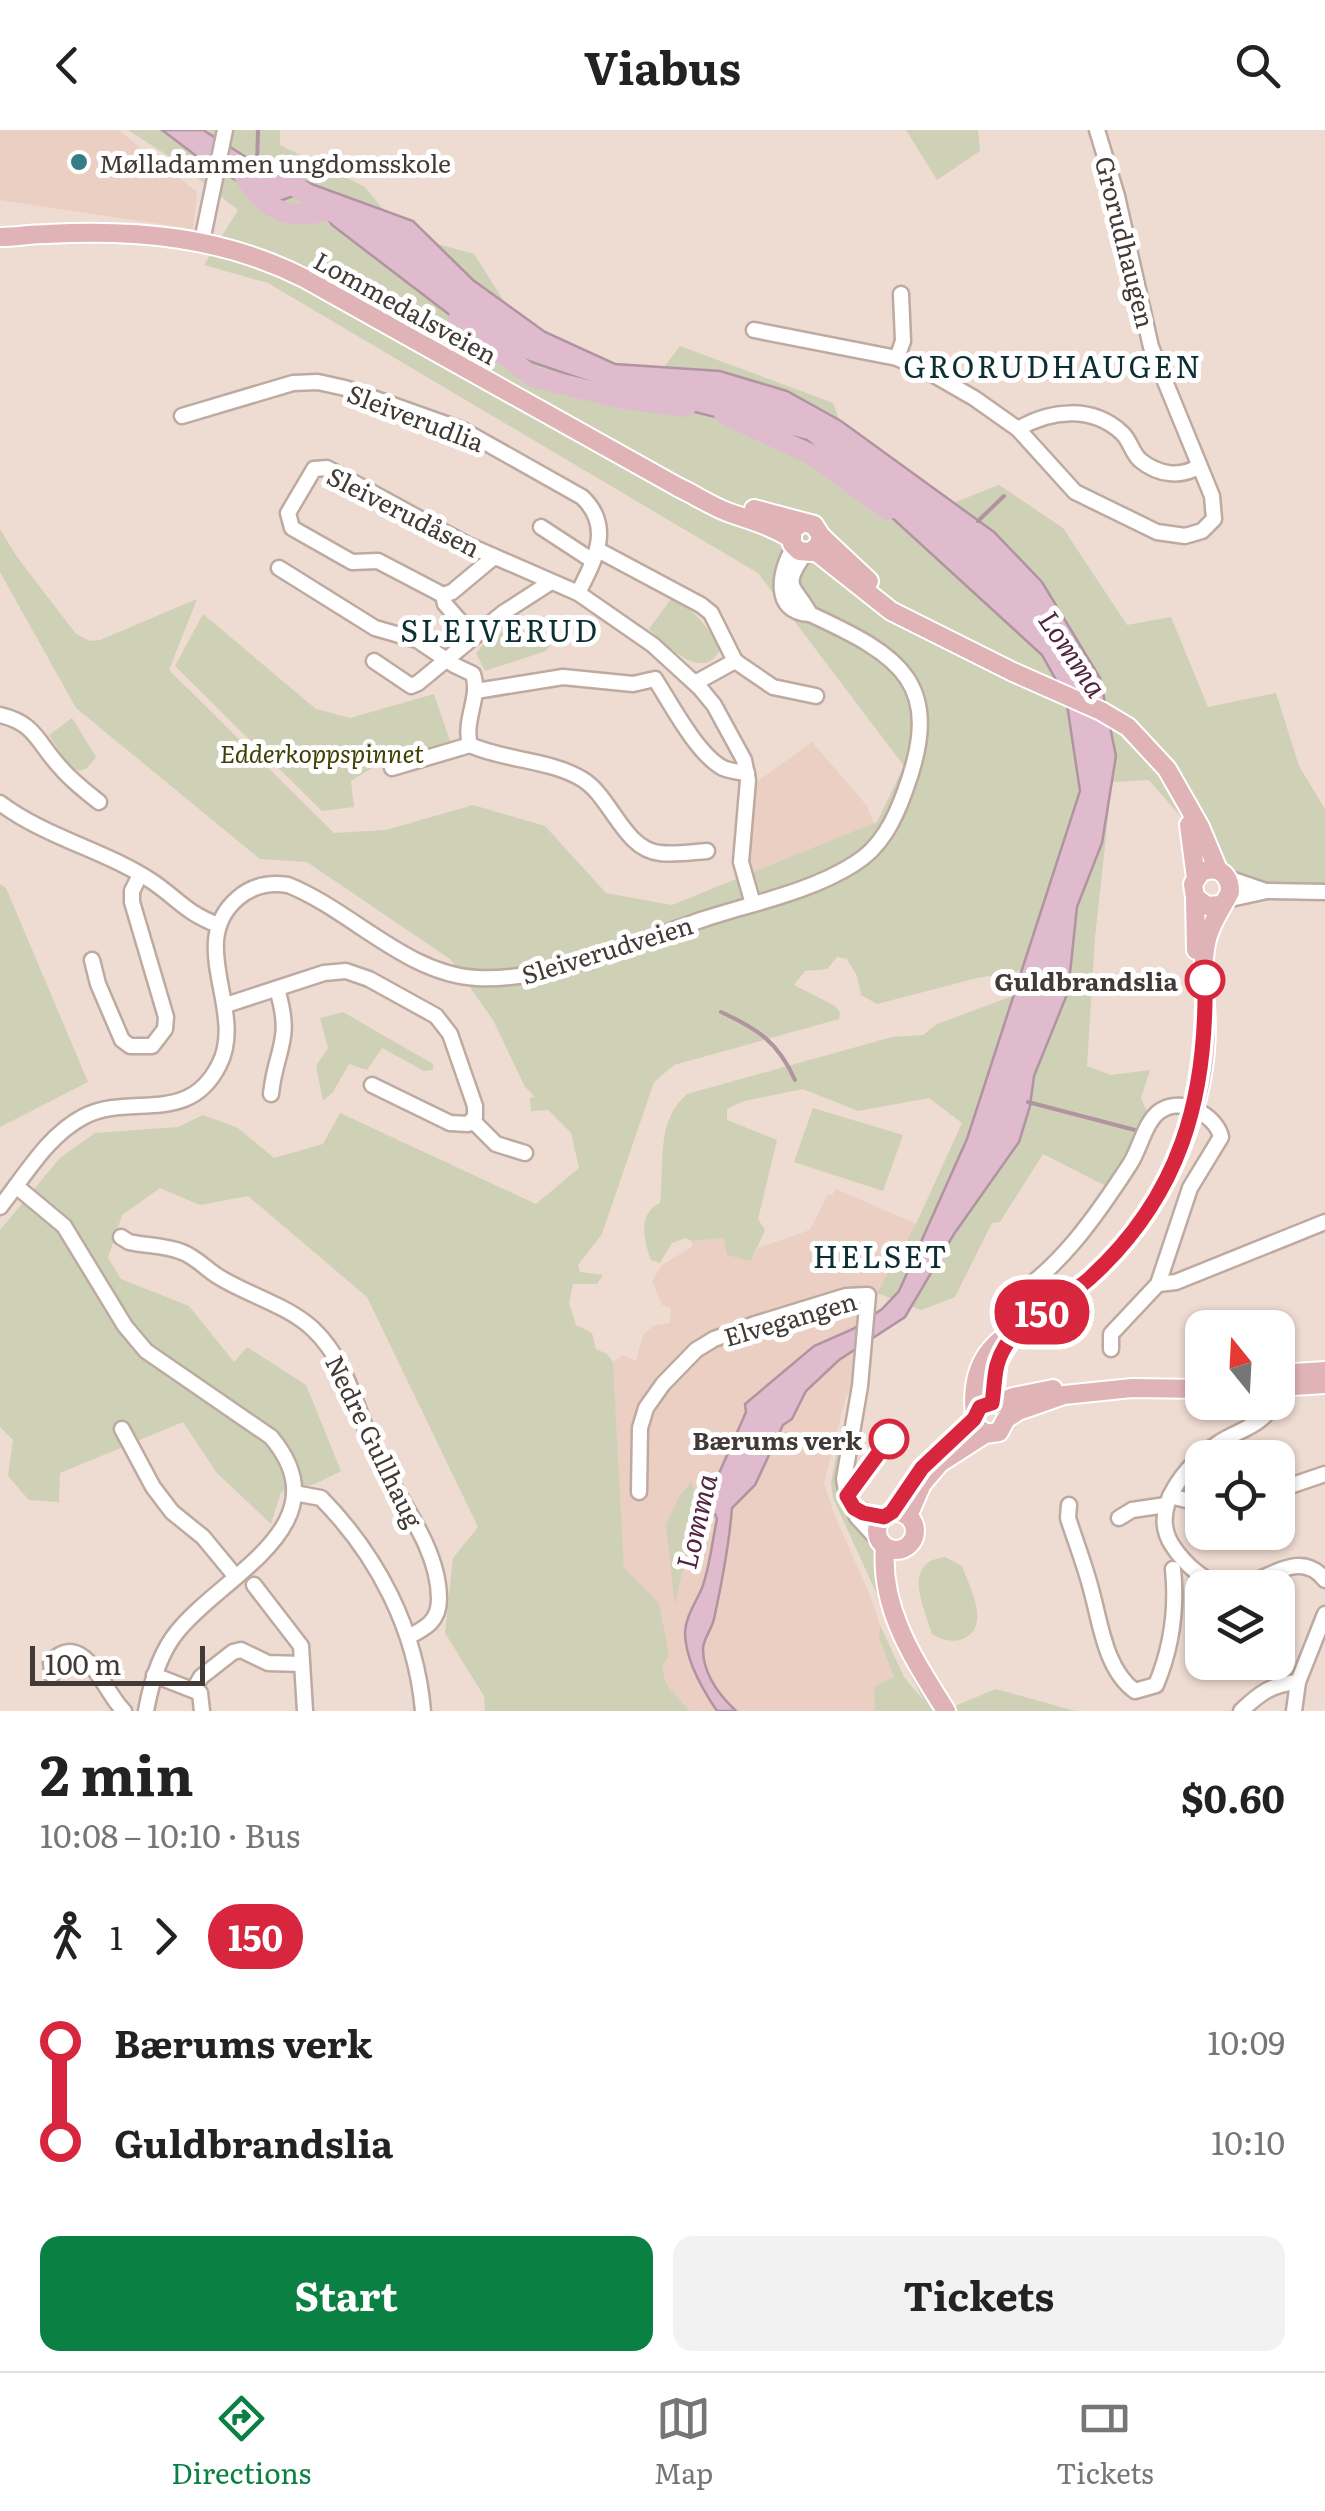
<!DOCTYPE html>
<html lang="en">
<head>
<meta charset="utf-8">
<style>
	:root { --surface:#fff; --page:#f2f2f2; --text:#222; --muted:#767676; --line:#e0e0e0; --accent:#0b8043 }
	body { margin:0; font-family:Literata,serif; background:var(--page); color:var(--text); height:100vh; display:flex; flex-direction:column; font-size:38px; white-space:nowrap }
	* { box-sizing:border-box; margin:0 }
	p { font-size:32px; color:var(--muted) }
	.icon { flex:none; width:55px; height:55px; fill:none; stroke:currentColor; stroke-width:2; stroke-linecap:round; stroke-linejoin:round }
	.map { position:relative; height:1581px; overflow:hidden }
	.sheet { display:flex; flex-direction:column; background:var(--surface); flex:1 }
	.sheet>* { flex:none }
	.badge { padding:0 20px; border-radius:32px; font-size:35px; line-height:65px }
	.needle { width:65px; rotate:342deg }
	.tools { position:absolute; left:1185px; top:1180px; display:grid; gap:20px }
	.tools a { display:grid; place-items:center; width:110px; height:110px; border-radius:20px; background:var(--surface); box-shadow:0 2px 8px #0004; font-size:50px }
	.scale { position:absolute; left:30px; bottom:25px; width:175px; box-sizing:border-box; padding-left:10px; border:5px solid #413a36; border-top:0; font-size:28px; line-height:35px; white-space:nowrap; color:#413a36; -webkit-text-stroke:8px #fff; paint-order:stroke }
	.map>.badge { position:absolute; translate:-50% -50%; box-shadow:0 0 0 5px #fff }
	.legs { display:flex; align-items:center; gap:15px; height:110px; padding:0 40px; font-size:32px }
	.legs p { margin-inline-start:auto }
	.summary { display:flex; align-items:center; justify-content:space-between; height:170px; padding:0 40px }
	h1 { font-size:55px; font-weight:700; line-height:75px }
	.cta { display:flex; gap:20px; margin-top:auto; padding:20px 40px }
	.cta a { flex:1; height:115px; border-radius:20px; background:var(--accent); color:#fff; font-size:40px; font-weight:700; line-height:115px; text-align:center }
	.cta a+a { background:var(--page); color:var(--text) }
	ul { padding:0 40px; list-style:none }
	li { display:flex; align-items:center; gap:35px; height:100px; font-size:38px }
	li i { display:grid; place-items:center; width:15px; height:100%; margin:0 12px; background:currentColor }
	li i::after { content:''; width:25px; height:25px; margin:-12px; border:8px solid; border-radius:50%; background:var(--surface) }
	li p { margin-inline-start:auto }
	li:first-child i { background:linear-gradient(#0000 50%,currentColor 0) }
	li:last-child i { background:linear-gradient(currentColor 50%,#0000 0) }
	header { display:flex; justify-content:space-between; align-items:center; height:130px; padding:0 40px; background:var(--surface); font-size:45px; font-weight:700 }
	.menu { display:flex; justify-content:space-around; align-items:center; height:140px; border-top:2px solid var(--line); background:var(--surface); font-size:28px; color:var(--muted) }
	.menu a { display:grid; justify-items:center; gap:5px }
	.menu .on { color:var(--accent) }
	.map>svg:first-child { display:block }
	.built { fill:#eacfc2 }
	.green { fill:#ced1b6 }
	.water { fill:#dfbbcd; stroke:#b094a0; stroke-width:2.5 }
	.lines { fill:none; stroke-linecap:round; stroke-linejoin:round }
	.stream { stroke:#b094a0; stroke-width:4 }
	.river { stroke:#dfbbcd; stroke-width:20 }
	.minor-casing { stroke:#bdaaa1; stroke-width:19 }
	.major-casing { stroke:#fff; stroke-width:22 }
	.minor { stroke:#fff; stroke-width:14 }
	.major { stroke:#e0b4b6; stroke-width:18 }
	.line-1-casing { stroke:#fff; stroke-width:22 }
	.line-1 { stroke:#d7263d; stroke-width:15 }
	.poi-dot { fill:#357c86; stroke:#fff; stroke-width:4 }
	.stop-1-dot { fill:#fff; stroke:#d7263d; stroke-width:5 }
	.labels { text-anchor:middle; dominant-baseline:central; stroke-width:10; stroke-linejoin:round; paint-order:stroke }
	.poi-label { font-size:25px; fill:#413a36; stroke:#fff; text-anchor:start }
	.street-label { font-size:25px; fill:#413a36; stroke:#fff }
	.park-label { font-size:25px; font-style:italic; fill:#3e4104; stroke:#fff }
	.stop-label { font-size:25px; font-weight:bold; fill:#413a36; stroke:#fff; text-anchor:end }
	.water-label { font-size:28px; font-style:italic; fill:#51243f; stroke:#fff }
	.quarter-label { font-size:30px; letter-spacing:2.5px; fill:#0c2f34; stroke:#fff }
</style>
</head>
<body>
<header><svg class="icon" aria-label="back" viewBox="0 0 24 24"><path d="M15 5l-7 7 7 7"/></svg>Viabus<svg class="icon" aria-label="search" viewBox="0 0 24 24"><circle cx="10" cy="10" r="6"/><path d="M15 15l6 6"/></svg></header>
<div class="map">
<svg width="1325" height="1581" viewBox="0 0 1325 1581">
	<rect width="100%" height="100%" fill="#eedbd1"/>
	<g class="built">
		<path d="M0,0H118L197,62L193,99L0,70Z"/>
		<path d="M812,612L867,676L876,700L760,753L750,733V701L758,651Z"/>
		<path d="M836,1059L916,1094L874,1171L853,1257L846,1266L824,1353L834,1384L871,1468L880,1495L879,1508L894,1547L874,1556L875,1581H690L666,1554L662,1536L659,1473L624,1439L613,1232L623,1225L636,1231L643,1205L653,1196L670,1193L671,1178L662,1175L652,1151L662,1135L692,1117V1111L725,1108L751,1131L758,1118L810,1100L828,1064L832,1065Z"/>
	</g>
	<g class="green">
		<path d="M128,0H280V15L365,57L404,105L474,124L519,195L603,230L659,244L680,216L833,273L843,300L953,373L999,355L1063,398L1127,495L1171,487L1208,577L1276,563L1299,636L1325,679V764L1267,761L1219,731L1149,650L1112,652L1095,807L1087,936L1111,945L1150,940L1141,968L1149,987L1128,1029L1108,1057L1043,1024L1000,1092L992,1093L955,1167L921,1180L877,1163L916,1094L962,993L929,968L858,981L803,959L744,971L727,979V990L777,1010L758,1089L765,1100L751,1131L727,1125L724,1108L692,1111L686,1108L672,1113L660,1133L651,1130C644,1111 637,1083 660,1073C665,1035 655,991 687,964L892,907L923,905L937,894L1013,866L1021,841L977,848L877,874L861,865L857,846L847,829L837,827L827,839L805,841L794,855L835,876L840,882L839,889L674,935L654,952L602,1104L578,1135L580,1142L603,1145L597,1154H573L569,1173L576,1195L592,1203L596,1219L607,1224L613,1232L624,1438L659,1473L669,1526L662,1536L666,1554L690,1581H485L484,1566L445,1503L453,1428L478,1397L367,1167L248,1066L200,1075L160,1058L122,1085L108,1128L121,1149L189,1176L234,1232L247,1217L306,1255L341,1341L315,1354L281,1362L271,1394L217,1343L183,1292L60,1343L59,1372L29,1370L8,1346L13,1310L0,1297V1100L60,1028L95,1003L178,997L203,985L238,998L274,1028L323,1014L340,983L536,1074L579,1038L571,1003L548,980L531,981L530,968L535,967L525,957L493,890L450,829L307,732L260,729L76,578L0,442V399L17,427L76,504L90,511L100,510L197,469L169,540L334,703L386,700L473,675L545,696L606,763L672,775L877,692L904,636L758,443L268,153L204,135L238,80L176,31Z"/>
		<path d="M906,0H978L980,21L937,50Z"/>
		<path d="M671,469C697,480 705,496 721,518C703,555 667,515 649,499Z"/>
		<path d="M203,484L316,579L350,588L434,564L450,611L372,638L351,651L354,677L322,681L175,536Z"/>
		<path d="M526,490L552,512L546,521L485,541L476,523L487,510Z"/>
		<path d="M72,588L96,627L87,638L79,641L69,636L49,605Z"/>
		<path d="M0,754L6,758L88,952L0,997Z"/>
		<path d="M343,882L433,934V940L424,941L382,918L367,940L349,934L333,962L323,971L316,936L328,918L320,888Z"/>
		<path d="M813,978L903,1005L883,1061L794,1032Z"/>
		<path d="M841,1300H845L838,1353L842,1374L876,1420L936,1581H875L874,1556L894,1547L879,1508L880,1495L904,1547L924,1571L897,1519L880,1471L833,1368L831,1353Z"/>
		<path d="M691,1352L706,1383C689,1412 681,1443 675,1475L666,1395L679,1367Z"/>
		<path d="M945,1427L962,1436C969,1456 992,1497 963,1509C952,1513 942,1510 932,1504C924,1476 901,1432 945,1427Z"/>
		<path d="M996,1559L1075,1581H958L955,1576Z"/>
	</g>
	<path class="water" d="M162,0H203L257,34L413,91L473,150L545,202L615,234L720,241L787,261L841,291L994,402L1042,452L1100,548L1116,626L1102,713L1077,777L1068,862L1034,946L1030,976L1019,1012L954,1104L905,1187L839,1230L806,1261L792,1289L783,1295L755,1355L732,1378C729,1416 722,1452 714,1489C712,1499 703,1509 703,1519C703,1543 719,1565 736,1581H717C702,1559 685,1529 685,1502C686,1486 696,1472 702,1458C710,1436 712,1412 717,1389L715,1384L706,1383L705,1375L746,1282L745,1274L814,1216L853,1199L882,1179L899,1161L967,1009L1080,661L1066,568L1042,525L807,310L631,266L526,230L472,202L332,95L310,60L274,73L199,28Z"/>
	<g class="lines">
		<g class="stream">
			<path d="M257,35L258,0"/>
			<path d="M978,391L1004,366"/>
			<path d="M721,882C758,899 778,912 795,950"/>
			<path d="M1028,972L1135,1000"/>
		</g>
		<g class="river">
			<path d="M242,42C263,79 285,91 326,81"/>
			<path d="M279,50C304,56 319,79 344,87"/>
			<path d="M458,189L533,247L623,269L686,277"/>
			<path d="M724,284L812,325L888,380"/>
		</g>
		<defs>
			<g id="minor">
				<path d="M202,111L225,0"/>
				<path d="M754,200L897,228L927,241L974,268L1018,299L1075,362L1157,402L1185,406L1202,401L1214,389L1212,366L1151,217L1117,66L1097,0"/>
				<path d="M897,228L903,211L901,164"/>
				<path d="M182,286L293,253L318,252L345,258L463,300L582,367C614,397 594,431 578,463"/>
				<path d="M1018,299C1050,280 1092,275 1122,303C1130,310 1132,323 1140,330C1158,345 1181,348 1199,336"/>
				<path d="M541,397L593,431"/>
				<path d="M598,420L701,475L711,483L735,531"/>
				<path d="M806,422C780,459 794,454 810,484"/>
				<path d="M494,427L452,462L443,465L378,431L352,432L292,398L288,383L314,339L327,338L468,415L578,463L653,515L700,558L714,575L744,630L748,650L741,732L753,774"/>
				<path d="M279,438L375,498L417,510L454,535L473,544C481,567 463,590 470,615C506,631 548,629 582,649C611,666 624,720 660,723C675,725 692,722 707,721"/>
				<path d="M443,465L445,474L474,507"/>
				<path d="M374,531L411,556L418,553L503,483L551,452"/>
				<path d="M695,553L735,531L773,557L816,566"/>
				<path d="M476,561L563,547L633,554L655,549C671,574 697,624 723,638C730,641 739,642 747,643"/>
				<path d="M0,585C36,593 38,614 61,638C72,651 85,661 99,672"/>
				<path d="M392,638L470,615"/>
				<path d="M0,673C47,708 105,720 153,752C179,770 185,782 218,795"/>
				<path d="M1228,748L1266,761"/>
				<path d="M1226,770L1267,761L1325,762"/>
				<path d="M92,830L98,854L122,910L130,916H152L165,899L166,887L132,772V761L140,745"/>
				<path d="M226,875L324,843L346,841L369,849L436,886L450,904L475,976V987L468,994L450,993L372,955"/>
				<path d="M271,964C276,917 293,912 277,859"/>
				<path d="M473,991L496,1014L525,1023"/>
				<path d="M16,1056L64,1096L125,1196L146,1221L271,1307C345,1395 222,1445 177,1502C159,1524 151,1553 146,1581"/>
				<path d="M0,1077C25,1046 47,1006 83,987C130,962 188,997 219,935C247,881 185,813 238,768C252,756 269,752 288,755C351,780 406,844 477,848C549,852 636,812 704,789C753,773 810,762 854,734C881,718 895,689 905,661C945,553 901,526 810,484C771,483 779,440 794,417"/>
				<path d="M121,1107L129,1112C146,1116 165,1115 182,1122C196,1127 207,1140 219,1147C250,1166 287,1175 313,1199C350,1234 357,1285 378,1329C400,1372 439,1418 439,1469C439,1491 426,1498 408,1507"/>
				<path d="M1158,1154L1176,1152L1325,1092"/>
				<path d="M1007,1171C1059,1140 1097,1085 1130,1034C1140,1019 1145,991 1160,981C1181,966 1216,985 1221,1007L1190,1058L1158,1154L1111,1204V1219"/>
				<path d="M1251,1295L1257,1286L1259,1272"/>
				<path d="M122,1299L153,1357L172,1382L203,1407L236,1447"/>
				<path d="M1278,1360L1325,1344"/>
				<path d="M639,1362L640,1298L646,1278L663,1254L696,1220L714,1209L755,1194L846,1166L868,1165L860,1256L844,1349L847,1366L857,1387L880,1412"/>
				<path d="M294,1363L321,1368C378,1426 416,1500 423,1581"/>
				<path d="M1170,1366L1202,1374"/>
				<path d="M1069,1375L1068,1388C1076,1413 1086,1438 1092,1463C1101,1496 1106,1540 1135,1561L1156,1555C1171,1519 1177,1478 1173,1439"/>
				<path d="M854,1378L883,1387"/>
				<path d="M1119,1388L1132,1380L1166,1375"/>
				<path d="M254,1455L301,1516L305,1581"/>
				<path d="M1227,1458C1205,1452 1185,1435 1172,1415C1148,1377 1188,1333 1220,1312C1241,1299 1262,1296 1275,1272"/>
				<path d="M1233,1458C1265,1454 1299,1416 1325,1450"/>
				<path d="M52,1545L51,1532C85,1497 105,1565 124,1581"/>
				<path d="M154,1545L200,1563L202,1581"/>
				<path d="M194,1559L201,1547L233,1522L241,1520L268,1533L302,1534"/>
				<path d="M1241,1581C1260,1563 1272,1554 1298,1552"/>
				<path d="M1294,1581L1298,1552L1325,1484"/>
			</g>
			<g id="major">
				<path d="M0,107C16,107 31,104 47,104C137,99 223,107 304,148L678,357C695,365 713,377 730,383C751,390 771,396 791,408"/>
				<path d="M754,379L814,395L821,406L819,414L811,422L799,421L792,414V400L802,393"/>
				<path d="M821,406L869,451"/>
				<path d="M814,420L891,481L1013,542L1101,581L1128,597L1167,639L1200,697L1218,740"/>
				<path d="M1189,695L1196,748"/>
				<path d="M1195,767L1196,820"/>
				<path d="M1278,1244L1325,1241"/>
				<path d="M1278,1257L1325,1254"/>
				<path d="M993,1273L998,1231L1012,1208"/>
				<path d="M996,1274L1013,1267L1053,1259"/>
				<path d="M985,1304L976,1295C963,1210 1015,1204 1069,1164C1100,1142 1127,1113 1148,1081C1182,1030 1205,962 1206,901C1206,871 1200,838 1207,809C1212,790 1222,778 1230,762C1230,744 1218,735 1201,742L1193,754L1195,767L1207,776L1220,775"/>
				<circle cx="896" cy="1401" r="19"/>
				<path d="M892,1382L923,1338L974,1289"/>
				<path d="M908,1386L922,1354L940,1333L985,1304L999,1302L1006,1289L1018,1281L1064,1265L1132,1258L1202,1259"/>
				<path d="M885,1417C880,1480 914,1529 946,1581"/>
			</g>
		</defs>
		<use href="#minor" class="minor-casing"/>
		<use href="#major" class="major-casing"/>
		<use href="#minor" class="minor"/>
		<use href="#major" class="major"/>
	</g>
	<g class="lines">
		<defs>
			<path id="line-1" d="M889,1309L847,1366L854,1378L863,1383L884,1387L892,1382L922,1338L974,1289L980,1277L992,1273C994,1261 994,1247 997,1235C1009,1191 1059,1176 1090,1148C1180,1066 1207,969 1205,850"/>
		</defs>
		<use href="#line-1" class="line-1-casing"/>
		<use href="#line-1" class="line-1"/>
	</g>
	<circle class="poi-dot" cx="79" cy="32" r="10"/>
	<g class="stop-1-dot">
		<circle cx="1205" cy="850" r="18"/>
		<circle cx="889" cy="1309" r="18"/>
	</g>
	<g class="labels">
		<g class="poi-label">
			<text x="99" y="32">Mølladammen ungdomsskole</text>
		</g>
		<g class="street-label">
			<text transform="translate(1126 112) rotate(76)">Grorudhaugen</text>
			<text transform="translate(406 177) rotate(29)">Lommedalsveien</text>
			<text transform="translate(416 287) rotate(21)">Sleiverudlia</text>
			<text transform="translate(404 381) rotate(27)">Sleiverudåsen</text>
			<text transform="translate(607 819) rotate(-17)">Sleiverudveien</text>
			<text transform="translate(790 1188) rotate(-16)">Elvegangen</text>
			<text transform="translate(375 1311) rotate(64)">Nedre Gullhaug</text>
		</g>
		<g class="park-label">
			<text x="322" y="622">Edderkoppspinnet</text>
		</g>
		<g class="stop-label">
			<text x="1178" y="850">Guldbrandslia</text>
			<text x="862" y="1309">Bærums verk</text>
		</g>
		<g class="water-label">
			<text transform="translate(1074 523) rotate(56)">Lomma</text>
			<text transform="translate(695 1391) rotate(-77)">Lomma</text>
		</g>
		<g class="quarter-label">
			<text x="1053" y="235">GRORUDHAUGEN</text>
			<text x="500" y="499">SLEIVERUD</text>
			<text x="881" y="1125">HELSET</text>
		</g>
	</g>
</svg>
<div class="tools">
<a><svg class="needle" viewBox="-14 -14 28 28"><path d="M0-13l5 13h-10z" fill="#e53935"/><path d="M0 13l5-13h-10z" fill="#767676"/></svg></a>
<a><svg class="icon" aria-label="locate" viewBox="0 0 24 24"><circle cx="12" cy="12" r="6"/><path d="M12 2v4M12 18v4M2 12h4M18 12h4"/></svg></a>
<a><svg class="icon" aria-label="layers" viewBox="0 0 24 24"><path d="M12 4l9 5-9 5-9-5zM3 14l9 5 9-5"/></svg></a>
</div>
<div class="scale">100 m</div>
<b class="badge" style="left:1042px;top:1182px;background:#d7263d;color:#fff">150</b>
</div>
<section class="sheet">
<div class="summary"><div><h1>2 min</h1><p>10:08 – 10:10 · Bus</p></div><b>$0.60</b></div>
<div class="legs"><svg class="icon" aria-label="walk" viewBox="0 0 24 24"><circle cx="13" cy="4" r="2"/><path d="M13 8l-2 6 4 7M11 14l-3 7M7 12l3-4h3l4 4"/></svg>1<svg class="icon" aria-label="forward" viewBox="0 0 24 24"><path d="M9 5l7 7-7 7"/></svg><b class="badge" style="background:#d7263d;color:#fff">150</b></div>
<ul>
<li><i style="color:#d7263d"></i><b>Bærums verk</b><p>10:09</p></li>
<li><i style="color:#d7263d"></i><b>Guldbrandslia</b><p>10:10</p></li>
</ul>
<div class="cta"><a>Start</a><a>Tickets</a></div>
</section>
<nav class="menu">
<a class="on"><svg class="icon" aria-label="directions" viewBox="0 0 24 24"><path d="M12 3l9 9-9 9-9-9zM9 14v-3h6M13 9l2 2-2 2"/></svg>Directions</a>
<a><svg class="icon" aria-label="map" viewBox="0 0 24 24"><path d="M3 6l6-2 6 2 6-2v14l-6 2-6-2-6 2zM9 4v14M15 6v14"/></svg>Map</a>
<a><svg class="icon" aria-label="tickets" viewBox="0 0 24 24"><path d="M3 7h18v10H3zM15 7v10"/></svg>Tickets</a>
</nav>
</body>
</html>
